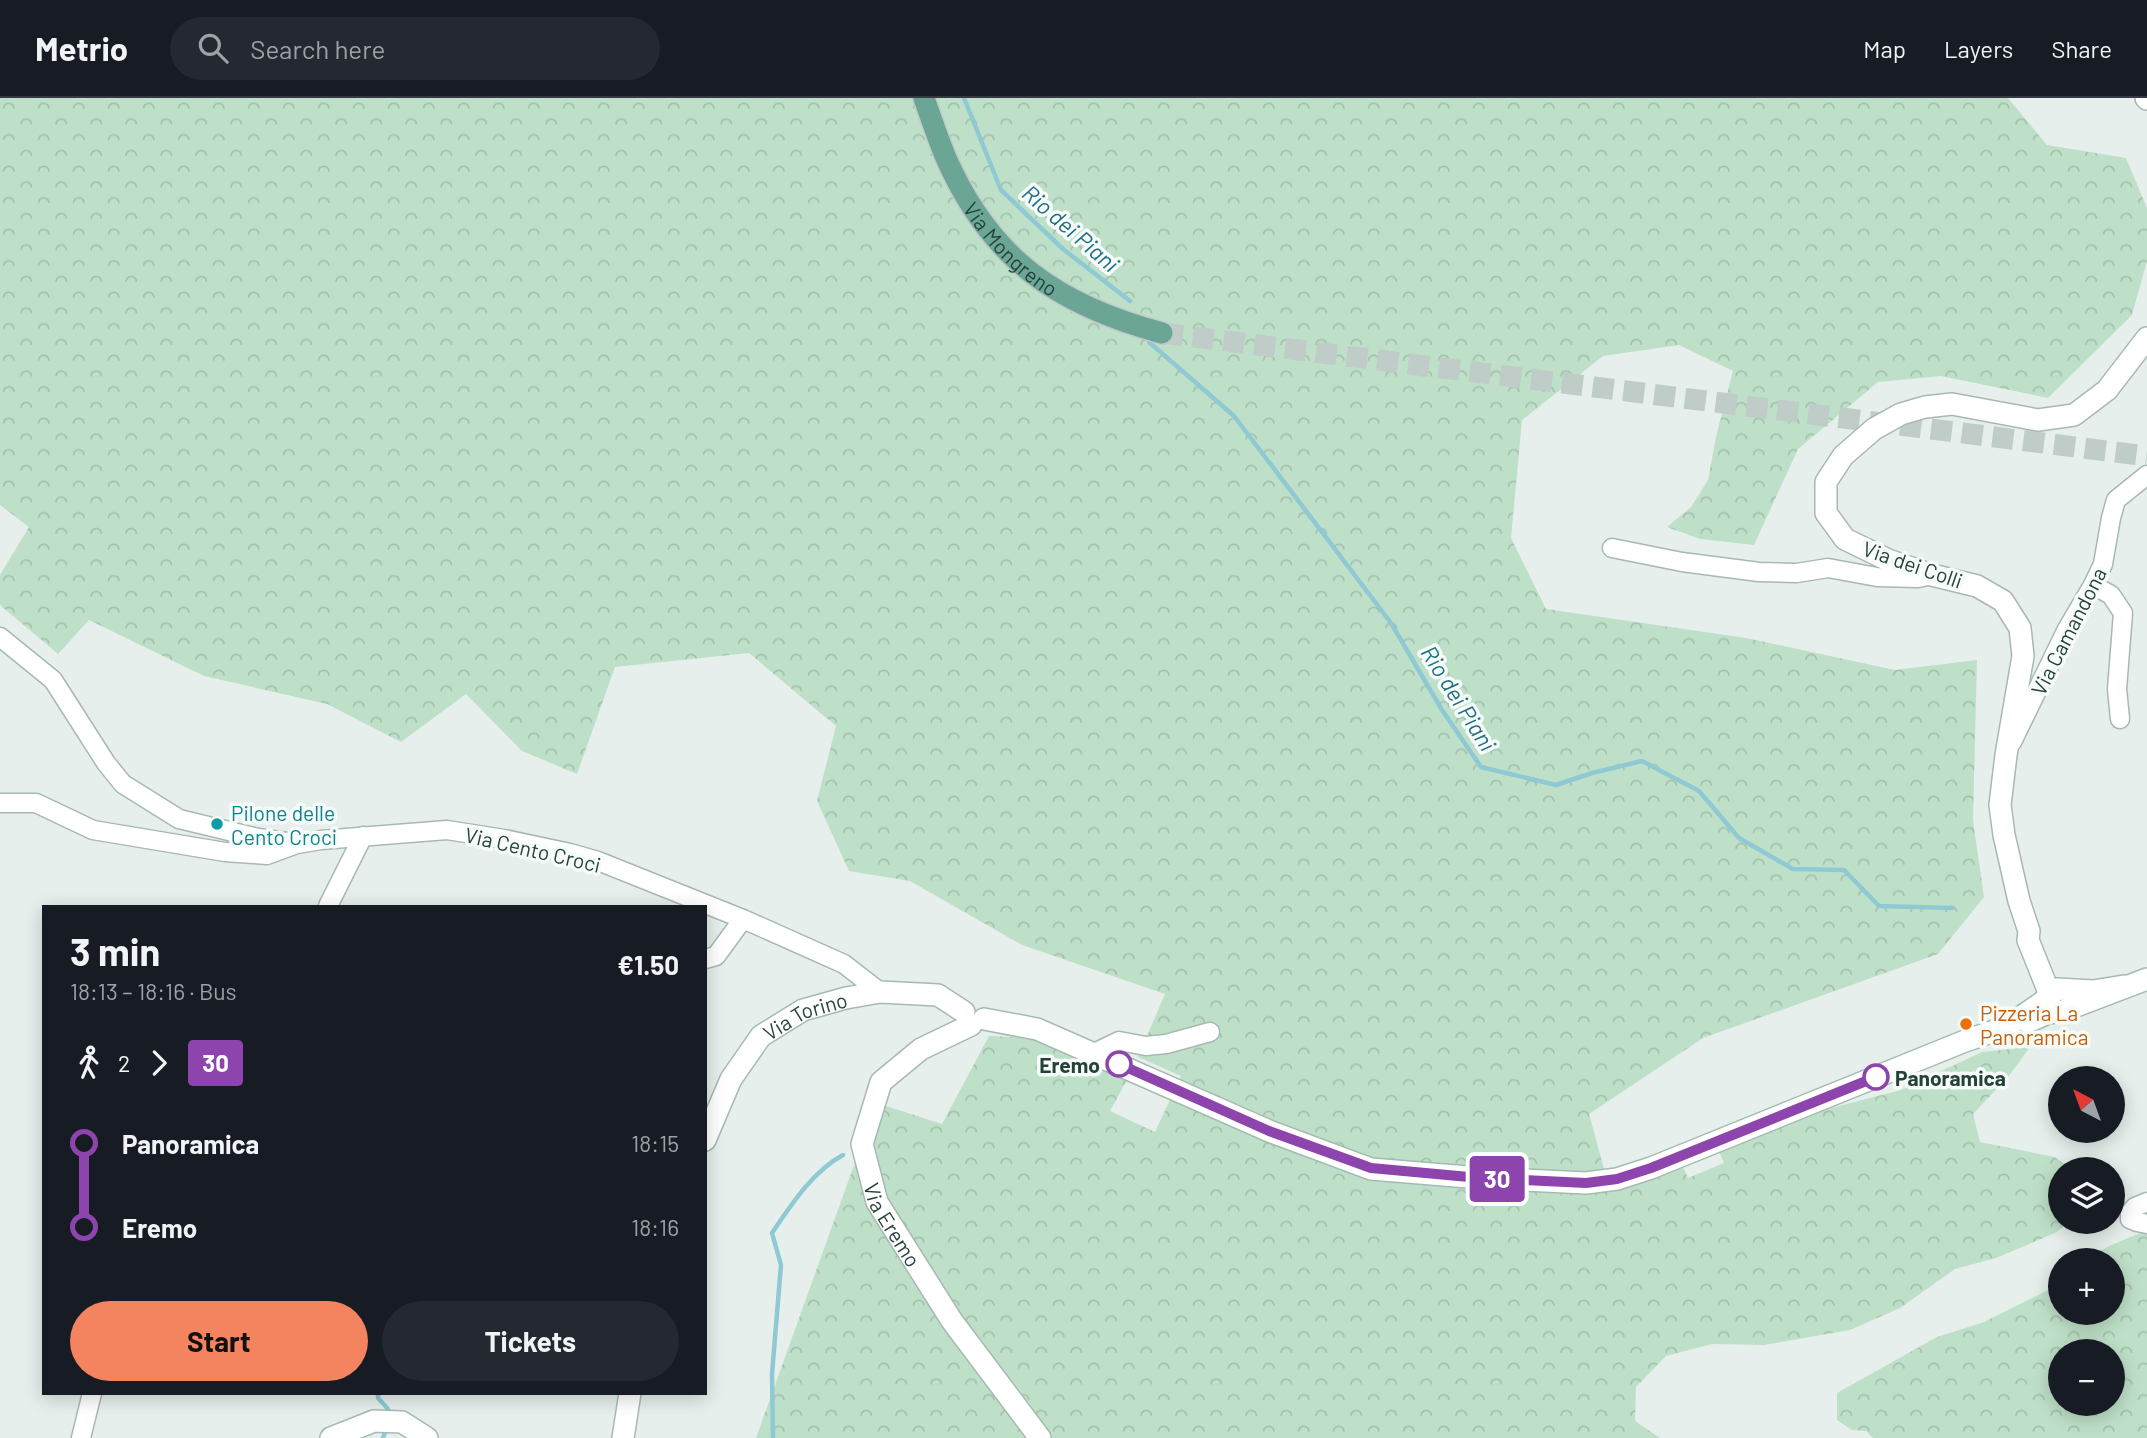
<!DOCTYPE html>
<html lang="en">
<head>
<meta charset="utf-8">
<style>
	:root { --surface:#171b24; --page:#242831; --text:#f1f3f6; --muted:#9ea1a6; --line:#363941; --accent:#f4845f }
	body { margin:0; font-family:Barlow,sans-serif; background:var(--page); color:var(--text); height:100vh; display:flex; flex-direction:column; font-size:26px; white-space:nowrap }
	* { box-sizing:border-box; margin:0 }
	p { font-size:23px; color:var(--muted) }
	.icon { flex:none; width:38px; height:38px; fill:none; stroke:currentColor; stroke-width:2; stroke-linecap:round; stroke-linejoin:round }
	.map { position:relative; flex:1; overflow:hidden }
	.drawer { position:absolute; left:42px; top:807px; width:665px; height:490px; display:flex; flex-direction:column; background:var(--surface); border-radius:0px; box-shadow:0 4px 18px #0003 }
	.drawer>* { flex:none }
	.badge { padding:0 14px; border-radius:5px; font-size:24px; line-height:46px }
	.needle { width:46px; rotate:319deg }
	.controls { position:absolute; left:2048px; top:968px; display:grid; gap:14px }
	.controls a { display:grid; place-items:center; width:77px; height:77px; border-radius:50%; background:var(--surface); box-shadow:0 4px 18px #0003; font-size:35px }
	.map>.badge { position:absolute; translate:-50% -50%; box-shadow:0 0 0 4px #fff }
	.legs { display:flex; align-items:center; gap:10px; height:77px; padding:0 28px; font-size:23px }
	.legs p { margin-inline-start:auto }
	.headline { display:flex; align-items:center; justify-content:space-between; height:119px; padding:0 28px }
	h1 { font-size:38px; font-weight:700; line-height:52px }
	.primary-button { display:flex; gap:14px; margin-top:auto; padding:14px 28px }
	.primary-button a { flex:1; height:80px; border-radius:42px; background:var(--accent); color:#111; font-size:28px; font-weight:700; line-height:80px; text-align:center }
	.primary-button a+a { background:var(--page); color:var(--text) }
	ul { padding:0 28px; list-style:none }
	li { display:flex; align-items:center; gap:24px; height:84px; font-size:26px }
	li i { display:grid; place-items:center; width:10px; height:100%; margin:0 9px; background:currentColor }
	li i::after { content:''; width:18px; height:18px; margin:-9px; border:5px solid; border-radius:50%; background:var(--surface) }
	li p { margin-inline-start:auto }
	li:first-child i { background:linear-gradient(#0000 50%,currentColor 0) }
	li:last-child i { background:linear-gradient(currentColor 50%,#0000 0) }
	header { display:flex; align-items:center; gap:42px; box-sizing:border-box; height:98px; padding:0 35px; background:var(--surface); border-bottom:2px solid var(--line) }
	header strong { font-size:33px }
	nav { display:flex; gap:38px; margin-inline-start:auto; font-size:24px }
	.search { width:490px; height:63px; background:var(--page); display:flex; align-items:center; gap:18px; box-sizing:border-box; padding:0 24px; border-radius:38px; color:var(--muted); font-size:26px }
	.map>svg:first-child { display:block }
	.forest { fill:url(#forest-crowns); fill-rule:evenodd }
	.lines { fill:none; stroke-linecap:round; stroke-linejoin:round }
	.stream { stroke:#8ec9d4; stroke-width:4.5 }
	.primary-tunnel { stroke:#bfccc8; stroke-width:21; stroke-dasharray:21 10; stroke-linecap:butt }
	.minor-casing { stroke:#a8b8b2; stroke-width:21 }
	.tertiary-casing { stroke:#a8b8b2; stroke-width:24 }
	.secondary-casing { stroke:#a4bbb3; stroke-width:24 }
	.primary-casing { stroke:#c2cac8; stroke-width:24 }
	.minor { stroke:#fff; stroke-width:18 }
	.tertiary { stroke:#fff; stroke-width:21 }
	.secondary { stroke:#fff; stroke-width:21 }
	.primary { stroke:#6aa596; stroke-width:21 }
	.line-1-casing { stroke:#fff; stroke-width:16 }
	.line-1 { stroke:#8e44ad; stroke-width:10 }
	.culture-dot { fill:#0f9aa8; stroke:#f7fbf9; stroke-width:2.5 }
	.food-dot { fill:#e8710a; stroke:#f7fbf9; stroke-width:2.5 }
	.stop-1-dot { fill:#fff; stroke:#8e44ad; stroke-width:3.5 }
	.labels { text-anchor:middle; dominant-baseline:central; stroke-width:7; stroke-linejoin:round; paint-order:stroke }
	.street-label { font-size:21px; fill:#24423a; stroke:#f7fbf9 }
	.culture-label { font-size:21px; fill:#0d838f; stroke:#f7fbf9; text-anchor:start }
	.food-label { font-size:21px; fill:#c56008; stroke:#f7fbf9; text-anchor:start }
	.stop-label { font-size:21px; font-weight:bold; fill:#24423a; stroke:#f7fbf9; text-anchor:end }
	.water-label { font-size:23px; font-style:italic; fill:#1c6f80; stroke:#f7fbf9 }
</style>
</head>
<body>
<header>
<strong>Metrio</strong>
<div class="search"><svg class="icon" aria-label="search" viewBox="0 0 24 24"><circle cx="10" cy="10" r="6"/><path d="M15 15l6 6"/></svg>Search here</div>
<nav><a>Map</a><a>Layers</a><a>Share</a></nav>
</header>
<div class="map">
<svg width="2147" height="1340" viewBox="0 0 2147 1340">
	<defs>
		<pattern id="forest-crowns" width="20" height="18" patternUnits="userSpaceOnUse" patternTransform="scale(1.75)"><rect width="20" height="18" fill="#bfe0c8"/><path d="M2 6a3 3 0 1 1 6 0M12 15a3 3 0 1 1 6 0" fill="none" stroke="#a4c1ad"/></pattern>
	</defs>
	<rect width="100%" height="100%" fill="#e6efeb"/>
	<g class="forest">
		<path d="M0,0H2008L2047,47L2126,60L2147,110V163L2132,217L2048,300L1941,278L1878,284L1798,351L1754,447L1700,441L1667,429L1691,409L1708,382L1716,339L1733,273L1679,247L1603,258L1522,322L1511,440L1546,511L1746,540L1895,572L1977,562L1973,722L1984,799L1938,856L1703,940L1589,1016L1610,1093L1683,1069L1688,1080L1724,1065L1719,1053L1816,1014L1901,992L1982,954L2030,949L2008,979L1973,1016L1980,1044L2055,1059L2070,1071H2060V1124H2070L2055,1135L1996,1160L1955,1171L1900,1210L1850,1232L1764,1247L1712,1246L1666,1258L1636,1289L1635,1323L1660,1340H756L853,1070L883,1007L942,1026L989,938L1039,940L1127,982L1110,1013L1155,1034L1181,978L1138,959L1165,896L1022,847L910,783L849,773L817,703L836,628L749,555L615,569L577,676L522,653L466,596L401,644L327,606L204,578L89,522L58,556L0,507V477L29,429L0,407Z"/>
		<path d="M2147,1132V1340H1873L1866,1333L1852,1332L1837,1322V1295L1937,1239L1984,1224L2048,1192L2060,1182V1214H2112V1162H2085L2109,1148ZM2060,1253H2112V1306H2060Z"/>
	</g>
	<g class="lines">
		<g class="stream">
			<path d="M964,0L1001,92L1063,151L1130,203"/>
			<path d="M1149,244L1234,318L1391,525L1442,612L1481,669L1556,687L1592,675L1642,663L1699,693L1739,740L1793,771L1844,772L1879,808L1952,810"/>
			<path d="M378,1295V1300L388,1311"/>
			<path d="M383,1340L385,1334"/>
			<path d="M773,1340L772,1276L781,1167L772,1135C791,1107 813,1073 843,1057"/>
		</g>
		<path class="primary-tunnel" d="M1162,235L2147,358"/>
		<defs>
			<g id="minor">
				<path d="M1612,450L1682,464L1759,474L1797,475L1828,470L1877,479L1918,480L1927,478"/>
				<path d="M2093,487L2111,497L2123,515L2117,591L2120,621"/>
				<path d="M0,539L53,582L106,665L123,686L179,721L258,740L294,745"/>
				<path d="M2012,644L2067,531L2093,487L2103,466L2111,420L2116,402L2147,377"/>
				<path d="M0,705H36L93,732L225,754L267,757L297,746L321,742L447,732L504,741L570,755L598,763L743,821L844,866L880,894"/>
				<path d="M328,808L363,738"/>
				<path d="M705,861L716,858L743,821"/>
				<path d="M1094,955L1119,943L1146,948L1166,946L1210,934"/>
				<path d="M2147,1104L2135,1109L2130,1115V1121L2137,1124L2147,1126"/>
				<path d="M81,1340L92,1295"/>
			</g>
			<g id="tertiary">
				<path d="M2146,0L2147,1"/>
				<path d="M2050,897L2028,842L2029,833L2019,803L2004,737L2000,707L2006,657L2023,558L2020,530L2003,503L1977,488L1932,477L1888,462L1845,441L1826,415V384L1843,358L1874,331L1901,316L1925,309L1952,306L2038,322L2074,317L2107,292L2147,240"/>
				<path id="s1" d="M971,927L921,951L881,984L862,1046L877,1104L952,1223L1040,1340"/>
			</g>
			<g id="secondary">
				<path d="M984,921L1037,931L1269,1033L1371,1071L1480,1080L1586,1085L1617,1081L1651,1070L1965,943L2006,929L2040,906L2057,891L2093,893L2124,888"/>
				<path d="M2028,924L2048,915L2063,913L2147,881"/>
				<path id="s2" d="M705,1042L731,981L761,938L803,912L846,900L880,894L938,897L964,914"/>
				<path d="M331,1340L374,1323L402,1324L427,1340"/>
				<path d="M623,1340L630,1295"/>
			</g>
			<g id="primary">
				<path id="s3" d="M924,0C931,20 938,41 946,60C991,162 1058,207 1162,235"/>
			</g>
		</defs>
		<use href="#minor" class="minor-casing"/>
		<use href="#tertiary" class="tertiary-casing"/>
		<use href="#secondary" class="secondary-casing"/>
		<use href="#primary" class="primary-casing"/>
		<use href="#minor" class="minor"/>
		<use href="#tertiary" class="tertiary"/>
		<use href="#secondary" class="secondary"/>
		<use href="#primary" class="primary"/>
	</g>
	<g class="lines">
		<defs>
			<path id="line-1" d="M1119,966L1269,1033L1371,1070L1480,1080L1586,1085L1617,1081L1651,1070L1876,979"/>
		</defs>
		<use href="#line-1" class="line-1-casing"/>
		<use href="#line-1" class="line-1"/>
	</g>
	<circle class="culture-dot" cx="217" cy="726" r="7"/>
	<circle class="food-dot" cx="1966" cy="926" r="7"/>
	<g class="stop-1-dot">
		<circle cx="1119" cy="966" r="12"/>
		<circle cx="1876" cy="979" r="12"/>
	</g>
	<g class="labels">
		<g class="street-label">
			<text stroke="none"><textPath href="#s3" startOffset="177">Via Mongreno</textPath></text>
			<text transform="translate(1913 466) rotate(19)">Via dei Colli</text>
			<text transform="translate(2068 533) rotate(-63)">Via Camandona</text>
			<text transform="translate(533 751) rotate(13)">Via Cento Croci</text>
			<text stroke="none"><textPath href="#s2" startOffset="168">Via Torino</textPath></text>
			<text stroke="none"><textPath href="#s1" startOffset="259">Via Eremo</textPath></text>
		</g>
		<g class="culture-label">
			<text x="231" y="714">Pilone delle<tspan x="231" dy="24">Cento Croci</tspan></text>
		</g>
		<g class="food-label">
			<text x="1980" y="914">Pizzeria La<tspan x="1980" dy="24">Panoramica</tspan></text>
		</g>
		<g class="stop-label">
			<text x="1100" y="966">Eremo</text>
			<text x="1895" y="979" text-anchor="start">Panoramica</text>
		</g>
		<g class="water-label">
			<text transform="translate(1071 130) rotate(41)">Rio dei Piani</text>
			<text transform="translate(1459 600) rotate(58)">Rio dei Piani</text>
		</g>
	</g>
</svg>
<div class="controls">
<a><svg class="needle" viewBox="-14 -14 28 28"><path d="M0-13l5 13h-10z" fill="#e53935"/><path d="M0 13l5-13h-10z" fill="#9ea1a6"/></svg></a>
<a><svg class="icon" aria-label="layers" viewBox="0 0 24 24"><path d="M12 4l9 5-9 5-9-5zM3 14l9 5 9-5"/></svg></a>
<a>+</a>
<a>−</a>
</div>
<b class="badge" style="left:1497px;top:1081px;background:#8e44ad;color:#fff">30</b>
<section class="drawer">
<div class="headline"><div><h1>3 min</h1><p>18:13 – 18:16 · Bus</p></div><b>€1.50</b></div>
<div class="legs"><svg class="icon" aria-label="walk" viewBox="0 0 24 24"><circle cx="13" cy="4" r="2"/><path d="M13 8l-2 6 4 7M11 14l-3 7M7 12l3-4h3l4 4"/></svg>2<svg class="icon" aria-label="forward" viewBox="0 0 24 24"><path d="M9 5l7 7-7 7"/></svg><b class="badge" style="background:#8e44ad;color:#fff">30</b></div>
<ul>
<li><i style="color:#8e44ad"></i><b>Panoramica</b><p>18:15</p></li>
<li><i style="color:#8e44ad"></i><b>Eremo</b><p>18:16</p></li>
</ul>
<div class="primary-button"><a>Start</a><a>Tickets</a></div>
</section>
</div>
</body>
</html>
